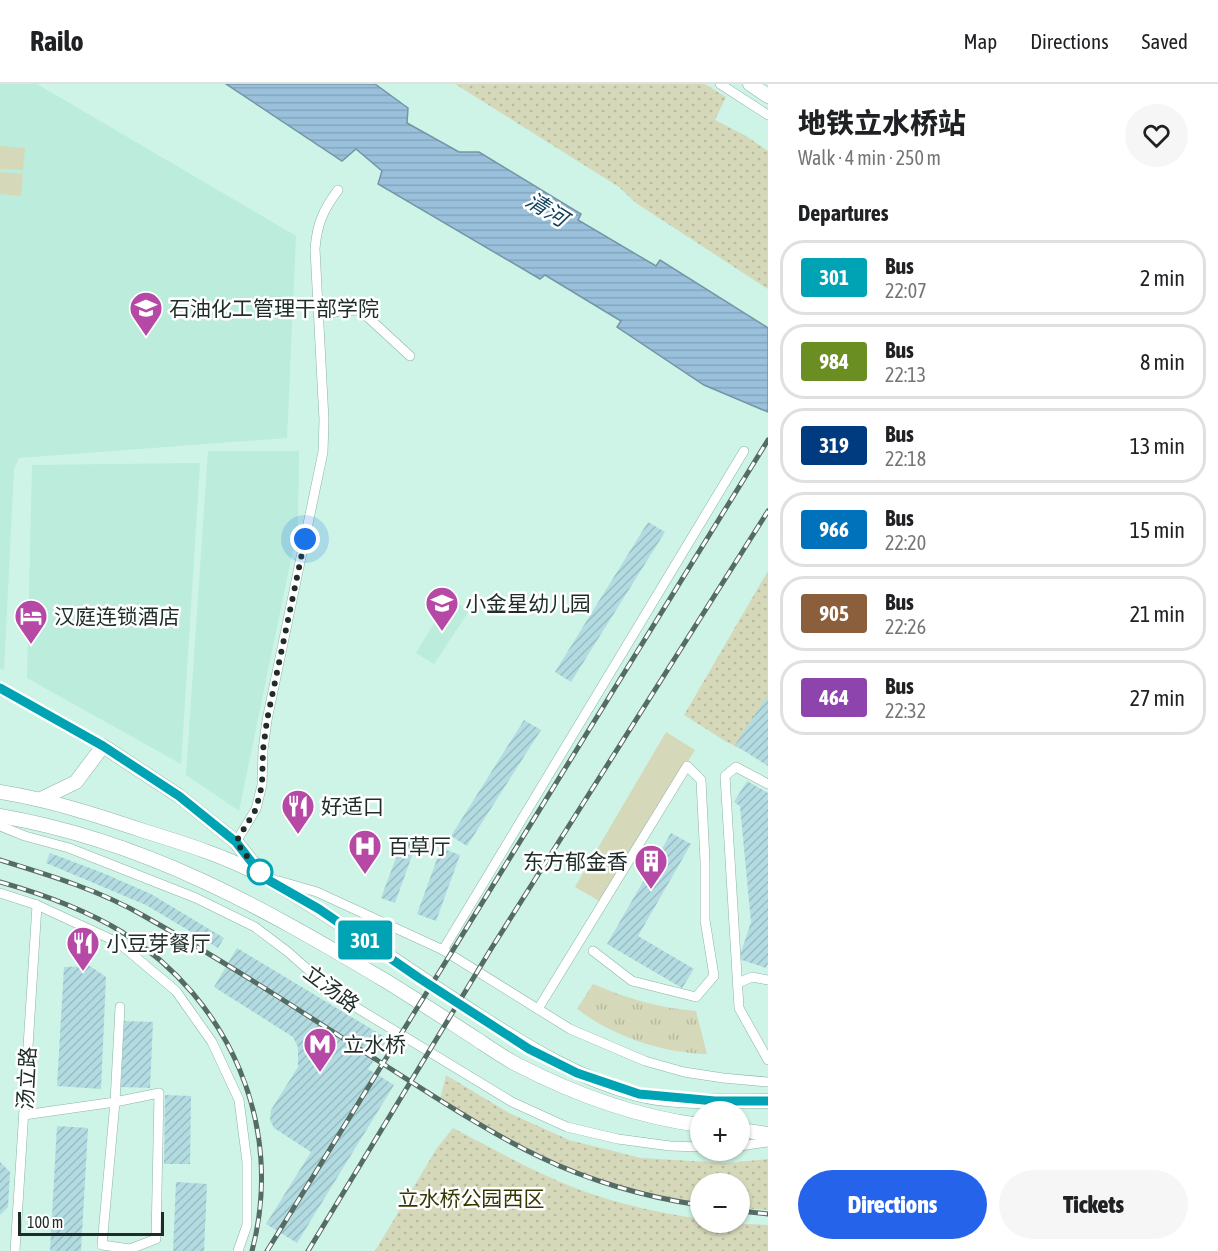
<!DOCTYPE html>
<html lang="en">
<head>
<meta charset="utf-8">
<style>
	:root { --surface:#fff; --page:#f6f6f6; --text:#202124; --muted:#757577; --line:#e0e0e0; --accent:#2563eb }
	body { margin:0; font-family:"Asap Condensed","Noto Sans SC",sans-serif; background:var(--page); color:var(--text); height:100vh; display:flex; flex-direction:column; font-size:22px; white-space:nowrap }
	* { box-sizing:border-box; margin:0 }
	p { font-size:20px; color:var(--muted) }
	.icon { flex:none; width:33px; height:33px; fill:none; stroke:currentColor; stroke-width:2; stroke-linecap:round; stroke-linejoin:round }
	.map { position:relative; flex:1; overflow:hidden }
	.sheet { display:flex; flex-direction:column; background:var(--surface); width:450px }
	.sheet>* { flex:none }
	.badge { padding:0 12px; border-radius:4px; font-size:21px; line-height:39px }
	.fabs { position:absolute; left:690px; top:1017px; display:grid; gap:12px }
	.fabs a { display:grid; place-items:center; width:60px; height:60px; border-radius:50%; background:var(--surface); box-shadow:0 2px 4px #0004; font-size:30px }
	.scale { position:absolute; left:18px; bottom:15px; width:146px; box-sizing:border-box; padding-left:6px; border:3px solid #1e2d28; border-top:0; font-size:16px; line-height:21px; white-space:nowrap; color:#1e2d28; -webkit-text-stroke:4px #fff; paint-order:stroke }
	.you { position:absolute; width:30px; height:30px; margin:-15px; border:4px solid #fff; border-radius:50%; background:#1a73e8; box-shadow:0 0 0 9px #1a73e833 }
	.map>.badge { position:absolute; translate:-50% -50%; box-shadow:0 0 0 3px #fff }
	h2 { padding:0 30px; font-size:22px; line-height:54px }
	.round { display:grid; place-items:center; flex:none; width:63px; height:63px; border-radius:32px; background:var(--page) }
	.overview { display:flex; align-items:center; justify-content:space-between; height:102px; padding:0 30px }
	h1 { font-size:28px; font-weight:800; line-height:45px }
	.button { display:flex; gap:12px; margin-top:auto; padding:12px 30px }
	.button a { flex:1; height:69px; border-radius:36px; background:var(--accent); color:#fff; font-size:24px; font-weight:800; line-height:69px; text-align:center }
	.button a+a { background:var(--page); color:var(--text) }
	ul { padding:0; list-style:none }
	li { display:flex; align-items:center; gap:18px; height:75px; margin:0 12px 9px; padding:0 18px; border:3px solid var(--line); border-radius:24px }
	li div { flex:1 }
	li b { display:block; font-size:22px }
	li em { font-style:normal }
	li .badge { min-width:66px; font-weight:700; text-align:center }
	header { display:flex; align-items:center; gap:36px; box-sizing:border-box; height:84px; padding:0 30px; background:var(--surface); border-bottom:2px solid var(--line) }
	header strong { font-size:28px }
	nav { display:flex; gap:33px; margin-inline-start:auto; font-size:21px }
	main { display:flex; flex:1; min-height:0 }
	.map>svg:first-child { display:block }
	.built { fill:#bbecdc }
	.grass { fill:url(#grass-tufts) }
	.park { fill:url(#park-dots) }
	.pitch { fill:#d6d8ba }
	.water { fill:url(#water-rules); stroke:#7595a6; stroke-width:1.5 }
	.building { fill:url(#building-hatch) }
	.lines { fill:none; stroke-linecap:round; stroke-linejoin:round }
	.minor-casing { stroke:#8eb3a7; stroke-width:10 }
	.tertiary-casing { stroke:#8eb3a7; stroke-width:12 }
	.primary-casing { stroke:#8eb3a7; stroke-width:15 }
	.minor { stroke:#fff; stroke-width:9 }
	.tertiary { stroke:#fff; stroke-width:10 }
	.primary { stroke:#fff; stroke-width:14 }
	.rail-casing { stroke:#556c64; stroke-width:5 }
	.rail { stroke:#fff; stroke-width:3; stroke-dasharray:9; stroke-linecap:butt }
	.line-casing { stroke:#fff; stroke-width:14 }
	.line { stroke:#00a3b4; stroke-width:9 }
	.walk { stroke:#1e2d28; stroke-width:6; stroke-dasharray:0 10.8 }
	.stop-dot { fill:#fff; stroke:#00a3b4; stroke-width:3 }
	.labels { text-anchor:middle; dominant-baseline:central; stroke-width:5; stroke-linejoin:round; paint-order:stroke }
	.poi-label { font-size:21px; fill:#1e2d28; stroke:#fff; text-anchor:start }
	.street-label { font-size:21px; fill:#1e2d28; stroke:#fff }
	.park-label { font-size:21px; fill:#363701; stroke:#fff }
	.water-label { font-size:22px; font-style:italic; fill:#11435e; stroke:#fff }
</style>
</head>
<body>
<header>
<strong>Railo</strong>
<nav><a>Map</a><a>Directions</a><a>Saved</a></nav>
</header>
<main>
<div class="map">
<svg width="768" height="1167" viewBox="0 0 768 1167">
	<defs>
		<pattern id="grass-tufts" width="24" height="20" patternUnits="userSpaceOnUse" patternTransform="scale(1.5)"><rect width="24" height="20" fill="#d6d8ba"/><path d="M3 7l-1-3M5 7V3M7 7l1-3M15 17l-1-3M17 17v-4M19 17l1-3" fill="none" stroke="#b7baa0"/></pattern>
		<pattern id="park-dots" width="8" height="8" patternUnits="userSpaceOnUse" patternTransform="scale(1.5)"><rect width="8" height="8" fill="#d6d8ba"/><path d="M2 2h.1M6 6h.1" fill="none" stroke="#b7baa0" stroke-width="1.8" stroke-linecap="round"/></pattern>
		<pattern id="water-rules" width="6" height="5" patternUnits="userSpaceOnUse" patternTransform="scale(1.5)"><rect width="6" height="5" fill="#9ac1dc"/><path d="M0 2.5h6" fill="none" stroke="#84a6bd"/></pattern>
		<pattern id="building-hatch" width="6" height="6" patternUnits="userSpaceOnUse" patternTransform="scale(1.5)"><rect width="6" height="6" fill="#b2dce1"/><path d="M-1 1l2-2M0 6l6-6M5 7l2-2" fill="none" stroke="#99bdc1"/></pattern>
	</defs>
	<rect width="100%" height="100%" fill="#cdf4e7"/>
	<g class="built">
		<path d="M0,0H37L296,152L287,354L19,374L14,385L4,586L0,584Z"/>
		<path d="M208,367H299L298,441L239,727L186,691Z"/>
		<path d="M200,379L181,680L27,594L32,381Z"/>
		<path d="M450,513L469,527L434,580L416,569Z"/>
	</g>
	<path class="grass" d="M593,900C628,915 659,924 696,927L707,970C661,969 613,952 577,925Z"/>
	<g class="park">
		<path d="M455,0H705L726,13L715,36L746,52L768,67V205L636,119L619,103Z"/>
		<path d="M768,487V679L725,657L684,631Z"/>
		<path d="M446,991L509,1029L569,1056L641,1074L726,1079L768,1075V1126L740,1124V1100H700V1121C647,1114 592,1097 543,1075C507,1059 473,1037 440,1016Z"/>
		<path d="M453,1044C497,1067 541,1092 589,1109C625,1122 663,1129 700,1135V1138L768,1141V1167H375L437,1064Z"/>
	</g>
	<g class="pitch">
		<path d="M0,62L25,64L23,86L0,85Z"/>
		<path d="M0,88L23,90L21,112L0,110Z"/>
		<path d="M666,648L695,666L599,817L575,803Z"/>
	</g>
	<path class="water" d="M226,0H375L408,24L407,39L459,68H479L581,130L578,136L656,182L660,176L768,244V328L704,301L617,243L621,237L545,191L540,195L378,100L382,87L356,65L342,77Z"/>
	<g class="building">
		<path d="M648,438L665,448L571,598L555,588Z"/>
		<path d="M768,611V682L735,661Z"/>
		<path d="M524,636L541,646L467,762L451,752Z"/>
		<path d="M747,697L768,709V879L766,884L739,875L751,838L740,722L734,718Z"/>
		<path d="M671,749L691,760L638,852L694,885L682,904L607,860Z"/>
		<path d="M405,750L418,755L395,819L381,814Z"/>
		<path d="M441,764L460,771L436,837L417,830Z"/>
		<path d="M50,769L103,789L151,810L224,854L218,864L146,821L46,779Z"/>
		<path d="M237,864L388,955L368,985L394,1001L297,1159L266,1140L311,1068L274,1044L270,1036L271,1026L298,983V963L293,953L214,903Z"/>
		<path d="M90,882L106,893L101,1005L57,1002L64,883Z"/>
		<path d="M124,937L153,938L150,1004L121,1003Z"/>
		<path d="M165,1011L191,1012L190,1080H164Z"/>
		<path d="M57,1042L88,1044L81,1167H50Z"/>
		<path d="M0,1078L10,1088L8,1123L0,1131Z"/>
		<path d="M176,1098L207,1100L204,1167H173Z"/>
	</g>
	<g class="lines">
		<defs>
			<g id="minor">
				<path d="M720,0L768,31"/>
				<path d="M320,231L339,227L360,226L410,272"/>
				<path d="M768,700L736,683L725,692L739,924L768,976"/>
				<path d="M0,742L25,752L69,764L196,814L255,843L288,868L339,913L512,1018L567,1043L618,1055L670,1062L700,1063"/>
				<path d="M236,758L256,725L262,701L263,666L267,636L323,368L324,336L315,165C317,140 323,126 338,106"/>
				<path d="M279,797L317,808L443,866L570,945L645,977L684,988L723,994L768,998"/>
				<path d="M0,809L37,821L119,859L176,907L212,958L239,1016L247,1078V1141L238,1167"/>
				<path d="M443,866L744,367"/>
				<path d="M738,899L752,893L768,896"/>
				<path d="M538,925L687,682L701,696L705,777V836L714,892L696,913L632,897L593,867"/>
				<path d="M159,1009L156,1155L130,1165L102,1161L115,1018Z"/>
				<path d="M24,1031L115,1018L120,923"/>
				<path d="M740,1062L768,1058"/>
				<path d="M15,1167L37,821"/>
			</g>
			<path id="tertiary" d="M0,605L103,662"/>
			<g id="primary">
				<path d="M750,0L768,12"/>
				<path d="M0,708C50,716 96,731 144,747C186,760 228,773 266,794C340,836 408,887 479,932C529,964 579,995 637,1010C674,1020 729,1017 768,1017"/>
				<path d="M41,715L76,698L103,662L179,712L236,758L262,791"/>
				<path d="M0,732C145,757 262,823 386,897C417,916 447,936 478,956C490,964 503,973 516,980C574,1010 636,1033 700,1041"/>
				<path d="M740,1046L768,1050"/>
			</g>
		</defs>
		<use href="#minor" class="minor-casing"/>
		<use href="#tertiary" class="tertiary-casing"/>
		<use href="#primary" class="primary-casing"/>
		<use href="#minor" class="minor"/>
		<use href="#tertiary" class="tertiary"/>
		<use href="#primary" class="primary"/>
		<defs>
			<g id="rail">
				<path d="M0,776C49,791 99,806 144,832C224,877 302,928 380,978C432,1011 484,1046 540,1073C587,1096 648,1114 700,1121"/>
				<path d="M0,798C42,810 84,825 122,848C230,916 285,1042 252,1167"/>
				<path d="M740,1127L768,1130"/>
				<path d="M267,1167L768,356"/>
				<path d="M308,1167L491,865L768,427"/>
			</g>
		</defs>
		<use href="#rail" class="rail-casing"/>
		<use href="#rail" class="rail"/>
	</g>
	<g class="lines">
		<defs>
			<path id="line" d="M0,604L103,662L179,712L236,758L263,793L319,825L419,894L529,965L577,989L639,1010L715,1017H768"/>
		</defs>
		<use href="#line" class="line-casing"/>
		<use href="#line" class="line"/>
		<path class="walk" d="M260,788L263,793L236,758L256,725L262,701L263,666L267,636L305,455"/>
	</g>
	<defs>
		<symbol id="university-pin" viewBox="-11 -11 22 30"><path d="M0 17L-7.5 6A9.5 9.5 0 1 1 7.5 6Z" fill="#b648a6" stroke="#fff"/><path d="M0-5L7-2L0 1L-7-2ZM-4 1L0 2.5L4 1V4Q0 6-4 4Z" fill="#fff"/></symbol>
		<symbol id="school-pin" viewBox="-11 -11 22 30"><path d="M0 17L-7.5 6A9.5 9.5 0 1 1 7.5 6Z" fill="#b648a6" stroke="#fff"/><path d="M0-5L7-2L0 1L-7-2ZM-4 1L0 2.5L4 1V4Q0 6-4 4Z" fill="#fff"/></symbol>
		<symbol id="hotel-pin" viewBox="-11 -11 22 30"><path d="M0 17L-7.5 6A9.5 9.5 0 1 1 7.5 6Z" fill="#b648a6" stroke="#fff"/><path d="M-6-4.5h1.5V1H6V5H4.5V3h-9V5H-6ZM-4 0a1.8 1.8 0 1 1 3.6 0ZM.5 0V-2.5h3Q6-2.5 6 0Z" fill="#fff"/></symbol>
		<symbol id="restaurant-pin" viewBox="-11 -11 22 30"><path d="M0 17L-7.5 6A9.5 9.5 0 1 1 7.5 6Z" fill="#b648a6" stroke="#fff"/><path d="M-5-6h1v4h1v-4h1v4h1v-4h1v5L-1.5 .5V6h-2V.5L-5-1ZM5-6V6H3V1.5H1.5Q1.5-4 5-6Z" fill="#fff"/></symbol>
		<symbol id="hospital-pin" viewBox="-11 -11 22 30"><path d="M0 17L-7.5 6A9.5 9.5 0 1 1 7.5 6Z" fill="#b648a6" stroke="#fff"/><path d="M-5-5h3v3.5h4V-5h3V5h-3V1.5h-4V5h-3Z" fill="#fff"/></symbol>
		<symbol id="building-pin" viewBox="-11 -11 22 30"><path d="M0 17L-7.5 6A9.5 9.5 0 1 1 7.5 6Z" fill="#b648a6" stroke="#fff"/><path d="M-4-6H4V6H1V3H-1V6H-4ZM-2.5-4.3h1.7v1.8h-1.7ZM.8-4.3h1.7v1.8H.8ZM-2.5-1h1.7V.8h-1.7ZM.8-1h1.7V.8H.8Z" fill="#fff"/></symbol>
		<symbol id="metro-pin" viewBox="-11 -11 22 30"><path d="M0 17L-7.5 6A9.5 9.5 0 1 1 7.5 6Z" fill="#b648a6" stroke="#fff"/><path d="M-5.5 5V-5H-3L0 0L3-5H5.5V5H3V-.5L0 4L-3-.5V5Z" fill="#fff"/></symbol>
	</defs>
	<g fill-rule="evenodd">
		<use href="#university-pin" x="127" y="205" width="38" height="52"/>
		<use href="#school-pin" x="423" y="500" width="38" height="52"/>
		<use href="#hotel-pin" x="12" y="513" width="38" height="52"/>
		<use href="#restaurant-pin" x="279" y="703" width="38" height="52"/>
		<use href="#hospital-pin" x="346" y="743" width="38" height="52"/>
		<use href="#building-pin" x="632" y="758" width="38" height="52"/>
		<use href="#restaurant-pin" x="64" y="840" width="38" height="52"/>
		<use href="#metro-pin" x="301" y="941" width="38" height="52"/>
	</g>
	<circle class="stop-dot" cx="260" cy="788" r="12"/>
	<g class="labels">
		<g class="poi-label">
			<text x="169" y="224">石油化工管理干部学院</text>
			<text x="465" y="519">小金星幼儿园</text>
			<text x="54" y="532">汉庭连锁酒店</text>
			<text x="321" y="722">好适口</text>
			<text x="388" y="762">百草厅</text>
			<text x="628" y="777" text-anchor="end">东方郁金香</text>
			<text x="106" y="859">小豆芽餐厅</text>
			<text x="343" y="960">立水桥</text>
		</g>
		<g class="street-label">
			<text transform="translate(332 904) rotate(37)">立汤路</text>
			<text transform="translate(26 994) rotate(-87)">汤立路</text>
		</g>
		<g class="park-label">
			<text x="471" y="1114">立水桥公园西区</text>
		</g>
		<g class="water-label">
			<text transform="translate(547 125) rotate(32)">清河</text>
		</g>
	</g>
</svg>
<div class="fabs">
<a>+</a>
<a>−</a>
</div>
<div class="scale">100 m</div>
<div class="you" style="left:305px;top:455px"></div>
<b class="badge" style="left:365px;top:856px;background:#00a3b4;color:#fff">301</b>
</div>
<section class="sheet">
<div class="overview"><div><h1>地铁立水桥站</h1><p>Walk · 4 min · 250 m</p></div><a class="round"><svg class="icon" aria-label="heart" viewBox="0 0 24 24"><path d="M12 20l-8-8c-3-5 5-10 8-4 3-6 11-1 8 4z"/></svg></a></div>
<h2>Departures</h2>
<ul>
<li><span class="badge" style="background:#00a3b4;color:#fff">301</span><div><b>Bus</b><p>22:07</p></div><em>2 min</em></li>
<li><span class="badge" style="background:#6b8e23;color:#fff">984</span><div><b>Bus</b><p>22:13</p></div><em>8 min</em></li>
<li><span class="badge" style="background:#003b80;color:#fff">319</span><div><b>Bus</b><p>22:18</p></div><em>13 min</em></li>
<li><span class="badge" style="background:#0072bc;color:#fff">966</span><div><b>Bus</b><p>22:20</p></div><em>15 min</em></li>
<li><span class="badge" style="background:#8b5e3c;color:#fff">905</span><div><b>Bus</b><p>22:26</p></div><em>21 min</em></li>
<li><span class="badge" style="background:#8e44ad;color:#fff">464</span><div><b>Bus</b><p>22:32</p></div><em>27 min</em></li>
</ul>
<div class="button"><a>Directions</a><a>Tickets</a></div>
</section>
</main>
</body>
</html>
